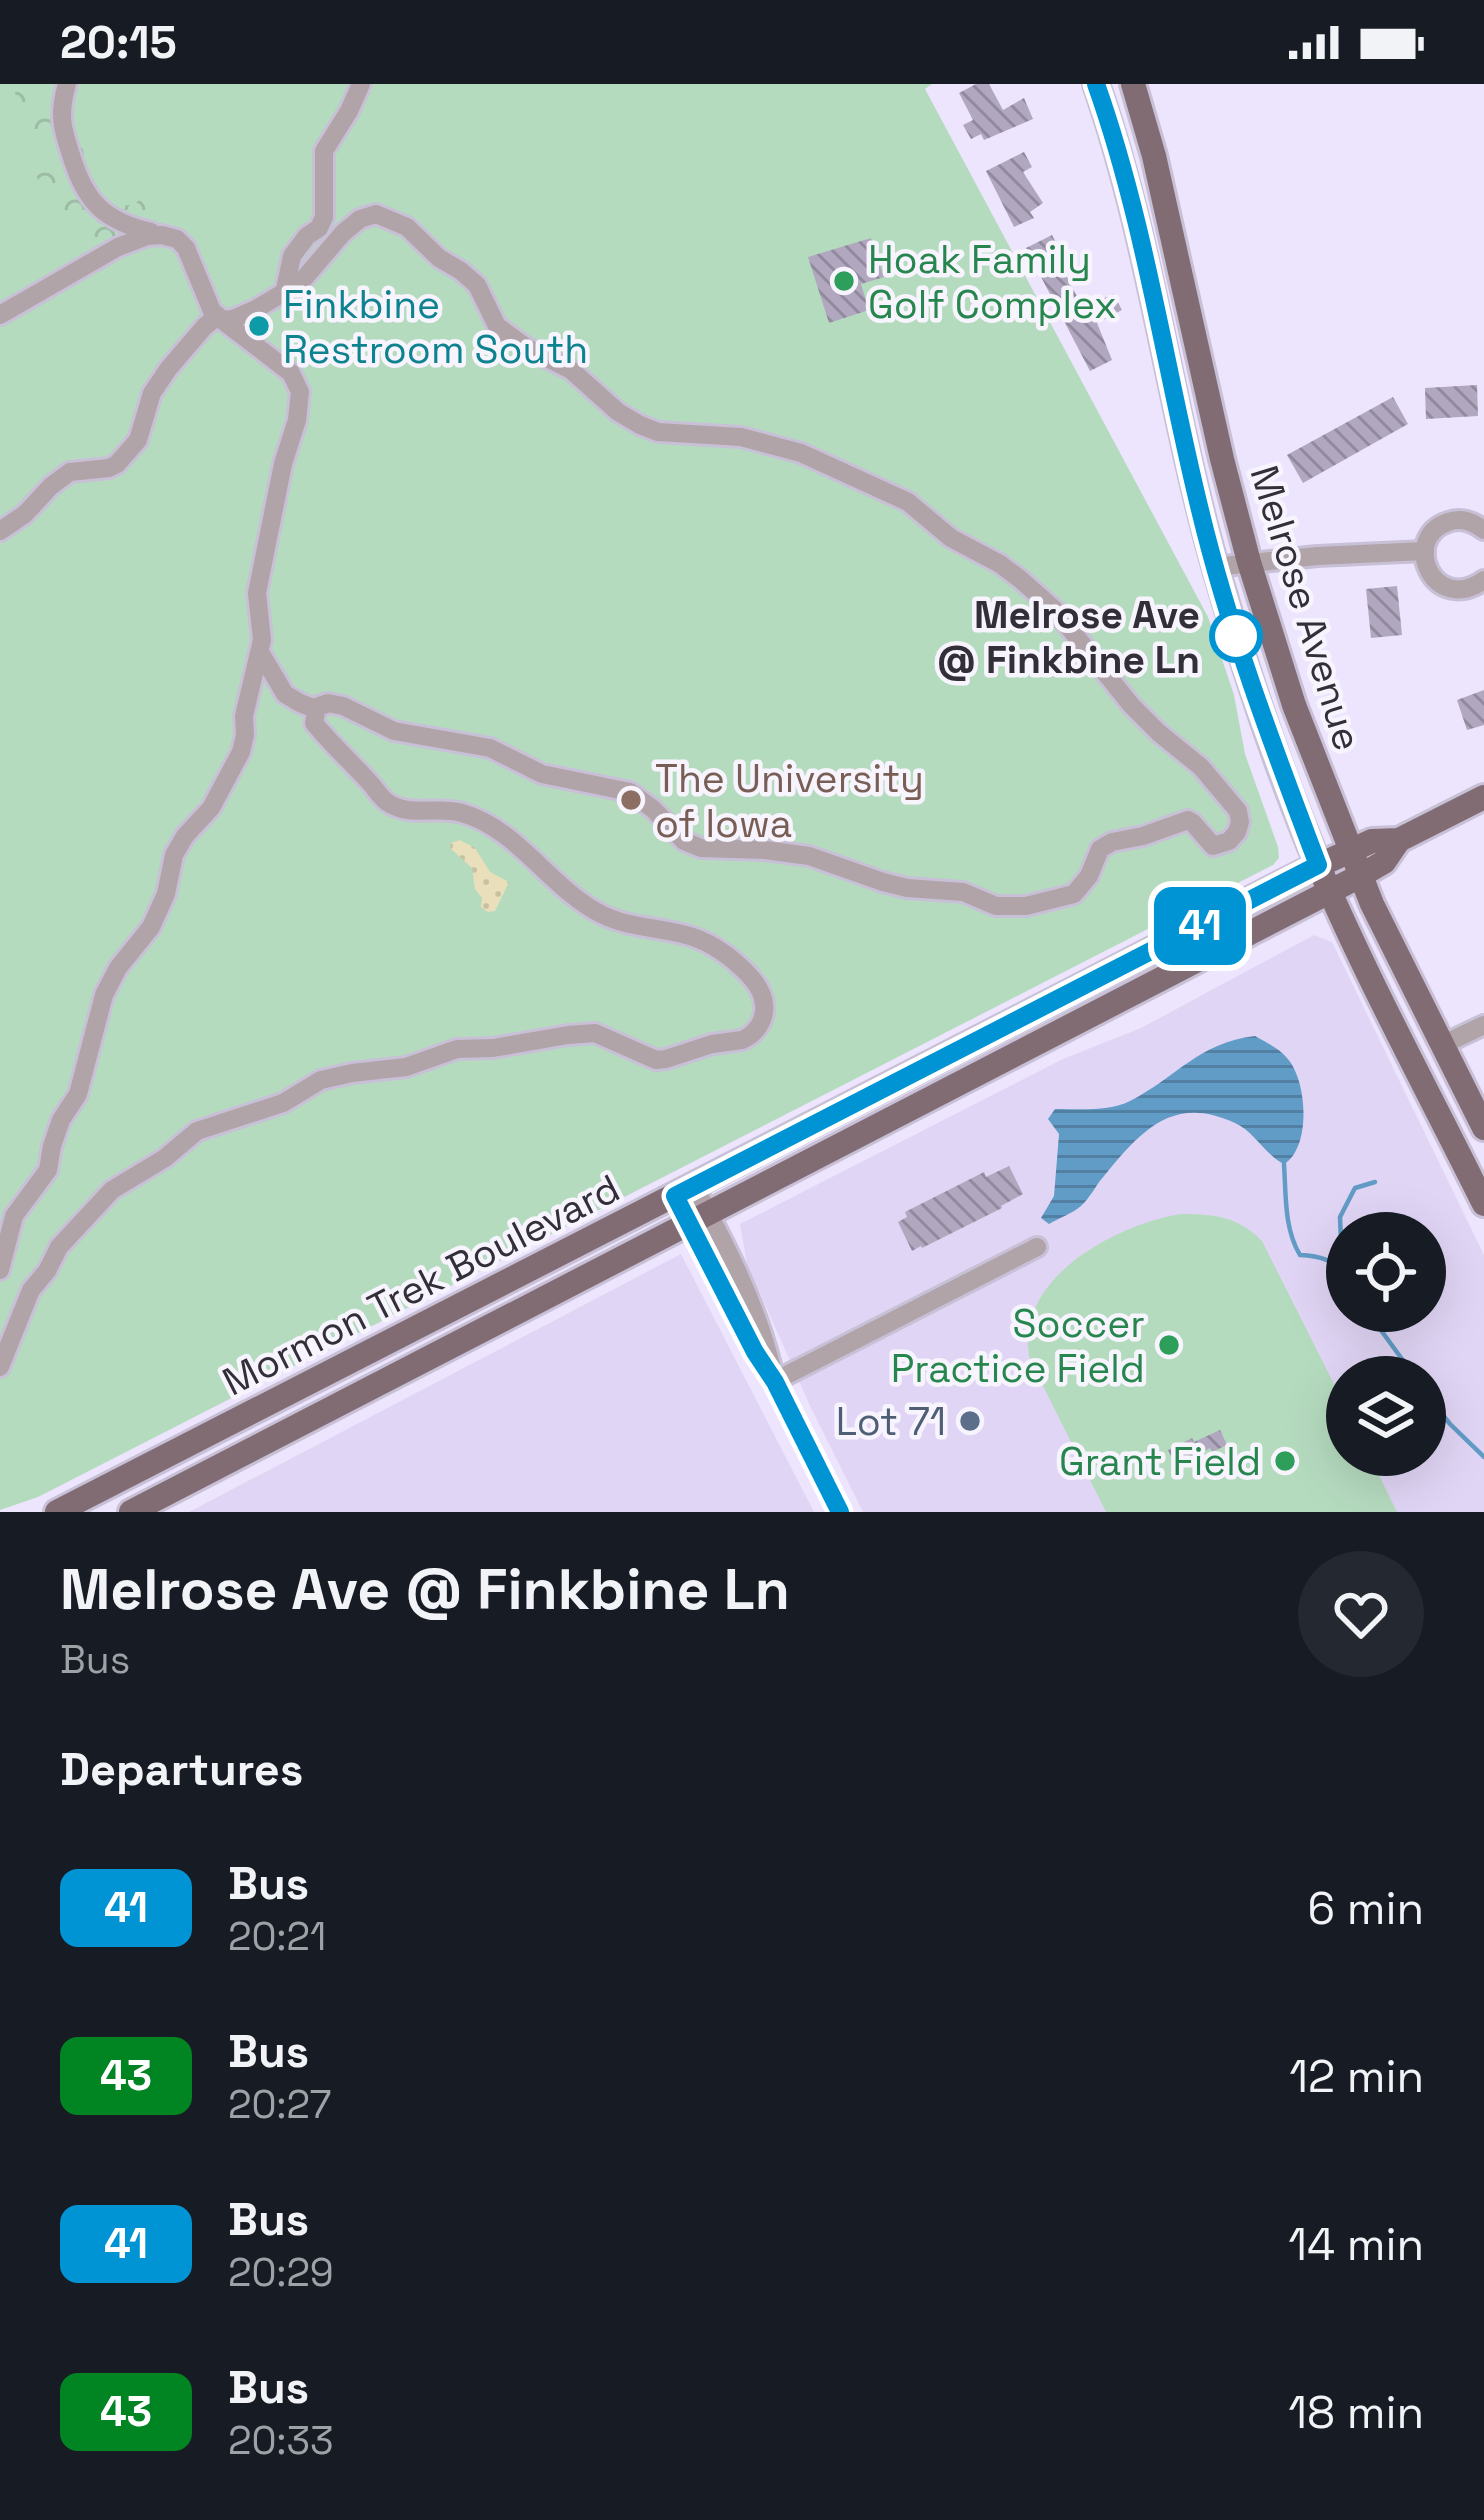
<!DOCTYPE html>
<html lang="en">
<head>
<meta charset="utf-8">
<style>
	:root { --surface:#171b24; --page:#242831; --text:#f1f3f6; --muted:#9ea1a6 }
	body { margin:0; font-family:"Space Grotesk",sans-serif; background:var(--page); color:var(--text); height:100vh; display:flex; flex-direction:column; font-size:45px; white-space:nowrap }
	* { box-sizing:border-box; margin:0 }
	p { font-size:39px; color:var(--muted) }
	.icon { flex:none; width:66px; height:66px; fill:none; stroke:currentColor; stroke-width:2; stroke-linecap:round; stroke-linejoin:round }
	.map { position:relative; height:1428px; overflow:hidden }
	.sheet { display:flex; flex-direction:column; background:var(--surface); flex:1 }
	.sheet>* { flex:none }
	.badge { padding:0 24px; border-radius:18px; font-size:42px; line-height:78px }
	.tools { position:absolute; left:1326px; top:1128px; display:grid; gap:24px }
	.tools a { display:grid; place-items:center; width:120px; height:120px; border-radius:50%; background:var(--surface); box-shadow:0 12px 48px #0002; font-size:60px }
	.map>.badge { position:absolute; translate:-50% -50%; box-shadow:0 0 0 6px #fff }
	h2 { padding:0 60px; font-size:45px; line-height:108px }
	.round { display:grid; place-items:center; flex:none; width:126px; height:126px; border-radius:63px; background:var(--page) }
	.head { display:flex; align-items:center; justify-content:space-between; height:204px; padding:0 60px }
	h1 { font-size:57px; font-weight:600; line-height:90px }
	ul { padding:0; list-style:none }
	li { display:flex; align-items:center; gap:36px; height:168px; padding:0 60px }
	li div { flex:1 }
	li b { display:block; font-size:45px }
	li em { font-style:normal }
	li .badge { min-width:132px; font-weight:700; text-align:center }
	.status { display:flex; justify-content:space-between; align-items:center; height:84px; padding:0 60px; background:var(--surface); direction:ltr }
	.status svg { height:33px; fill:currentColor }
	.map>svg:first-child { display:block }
	.built { fill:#e1d5f5; fill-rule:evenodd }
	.green { fill:#b5dbbf }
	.forest { fill:url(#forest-crowns) }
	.sand { fill:url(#sand-dots) }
	.water { fill:url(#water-rules) }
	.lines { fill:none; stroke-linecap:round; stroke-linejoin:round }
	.stream { stroke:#619cc7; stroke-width:4.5 }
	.building { fill:url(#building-back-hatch) }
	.minor-casing { stroke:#c8c0d6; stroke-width:24 }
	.major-casing { stroke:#c8c0d6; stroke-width:30 }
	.minor { stroke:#b1a4a9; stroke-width:18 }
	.major { stroke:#816c74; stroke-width:24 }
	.line-casing { stroke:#fff; stroke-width:27 }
	.line { stroke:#0094d5; stroke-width:18 }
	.leisure-dot { fill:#2e9e5b; stroke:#f7f4fe; stroke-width:4.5 }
	.culture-dot { fill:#0f9aa8; stroke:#f7f4fe; stroke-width:4.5 }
	.stop-dot { fill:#fff; stroke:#0094d5; stroke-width:6 }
	.education-dot { fill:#8d6e63; stroke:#f7f4fe; stroke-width:4.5 }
	.service-dot { fill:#5c6f8a; stroke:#f7f4fe; stroke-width:4.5 }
	.labels { text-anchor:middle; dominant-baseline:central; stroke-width:9; stroke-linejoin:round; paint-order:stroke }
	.leisure-label { font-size:39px; fill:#27864d; stroke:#f7f4fe; text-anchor:end }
	.culture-label { font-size:39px; fill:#0d838f; stroke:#f7f4fe; text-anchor:start }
	.street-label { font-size:39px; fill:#322f39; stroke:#f7f4fe }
	.stop-label { font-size:39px; font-weight:bold; fill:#322f39; stroke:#f7f4fe; text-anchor:end }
	.education-label { font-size:39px; fill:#785e54; stroke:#f7f4fe; text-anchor:start }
	.service-label { font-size:39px; fill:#4e5e75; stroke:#f7f4fe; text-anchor:end }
</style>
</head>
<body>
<div class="status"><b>20:15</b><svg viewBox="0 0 49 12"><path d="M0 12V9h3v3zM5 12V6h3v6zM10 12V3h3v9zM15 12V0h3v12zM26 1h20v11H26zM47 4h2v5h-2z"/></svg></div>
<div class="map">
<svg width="1484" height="1428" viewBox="0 0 1484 1428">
	<defs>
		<pattern id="forest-crowns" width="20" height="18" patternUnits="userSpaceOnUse" patternTransform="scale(3)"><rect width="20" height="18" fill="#b5dbbf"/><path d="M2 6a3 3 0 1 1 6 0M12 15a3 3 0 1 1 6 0" fill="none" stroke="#9cbca5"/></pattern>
		<pattern id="sand-dots" width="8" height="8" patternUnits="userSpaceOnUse" patternTransform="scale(3)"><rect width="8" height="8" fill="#e9dfba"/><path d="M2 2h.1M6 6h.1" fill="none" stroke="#c8c0a1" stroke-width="1.8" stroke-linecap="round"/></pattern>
		<pattern id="water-rules" width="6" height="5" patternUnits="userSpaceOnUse" patternTransform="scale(3)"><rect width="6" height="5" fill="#619cc7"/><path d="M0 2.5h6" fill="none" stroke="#5180a3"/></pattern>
		<pattern id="building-back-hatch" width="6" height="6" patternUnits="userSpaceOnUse" patternTransform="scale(3)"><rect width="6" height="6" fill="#b1a8c0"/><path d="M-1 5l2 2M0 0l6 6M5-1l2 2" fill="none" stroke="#91899d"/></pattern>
	</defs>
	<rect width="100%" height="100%" fill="#ede4fd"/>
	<g class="built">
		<path d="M1314,851L1332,858L1484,1171V1428H863L811,1324L747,1180L740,1140L1063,975L1141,944ZM1347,1149H1425V1227H1347ZM1347,1293H1425V1371H1347Z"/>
		<path d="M681,1170L814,1428H189Z"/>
	</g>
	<g class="green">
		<path d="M0,0H932L925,5L1208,533L1234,611L1245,670L1278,763L1279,774L1273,781L38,1413L0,1426Z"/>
		<path d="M1181,1130C1214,1130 1238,1132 1262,1157L1347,1326V1371H1369L1397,1428H1106L1030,1276C1012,1196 1114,1141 1181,1130Z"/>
	</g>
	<path class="forest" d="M18,0H75L74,12L88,95L104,125L134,120L151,108L175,115L180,129L165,140L122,156L96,171L78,170C58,134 0,39 18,0Z"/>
	<path class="sand" d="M460,756L475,764L490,788L509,798L495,827L488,828L481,823L482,814L475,805L472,784L450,764L451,759Z"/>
	<path class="water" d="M1255,952C1267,959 1279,964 1287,974C1308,997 1311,1064 1284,1080C1264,1070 1255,1048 1235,1039C1173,1010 1141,1047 1104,1092C1096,1101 1090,1114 1081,1122C1073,1129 1059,1134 1049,1140L1041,1134L1054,1112L1059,1050L1048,1035L1055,1025C1079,1025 1108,1028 1130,1017C1177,993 1198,959 1255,952Z"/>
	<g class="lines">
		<g class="stream">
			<path d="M1284,1080C1286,1110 1284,1145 1300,1171C1321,1172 1332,1176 1347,1190"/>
			<path d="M1342,1182L1340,1133L1355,1104L1375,1098"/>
			<path d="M1367,1227L1415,1293"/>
			<path d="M1425,1308L1450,1340L1484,1373"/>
		</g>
	</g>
	<g class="building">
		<path d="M976,0H989L1003,26L1024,14L1033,35L984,56L981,50L971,55L963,41L973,36L959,9Z"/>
		<path d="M1024,68L1032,83L1023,88L1043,119L1030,128L1034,134L1014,143L986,87Z"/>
		<path d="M1052,151L1060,167L1055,170L1083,224L1113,210L1122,226L1097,239L1112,276L1090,287L1026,164Z"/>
		<path d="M871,154L884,193L861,200L869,226L829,239L808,173Z"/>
		<path d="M1477,301L1478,332L1426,335L1425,304Z"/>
		<path d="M1393,313L1408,340L1303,399L1287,371Z"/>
		<path d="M1397,502L1402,551L1371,554L1366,505Z"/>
		<path d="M1484,606V641L1467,646L1457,616Z"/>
		<path d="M1009,1082L1023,1110L1001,1122L1002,1124L922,1164L921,1162L912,1167L898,1138L907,1133L905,1128L984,1088L986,1093Z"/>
		<path d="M1220,1346L1227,1361L1212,1368L1210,1364L1176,1383L1168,1366L1192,1354L1194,1358Z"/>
	</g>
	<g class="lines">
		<defs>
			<g id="minor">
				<path d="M67,0C58,31 62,44 72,74C86,119 105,137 151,148"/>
				<path d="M284,210L292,172L307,152L319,144L324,133V67L349,27L361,0"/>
				<path d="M0,231L118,163L147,152L162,151L177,155L186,164L212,227L222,236L233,235L256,225L301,198L343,149L360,135L376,130L407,143L439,174L461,187L477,201L497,242L527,264L571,286L618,328L640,341L658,348L741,353L801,369L908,418L951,454L1000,480L1020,495L1055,526L1131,621L1159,649L1201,683L1238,727L1240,738L1237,748L1229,757L1213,762L1193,739L1188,736L1143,752L1112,758L1100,765L1089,792L1074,810L1026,822H996L963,808L907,804L883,798L809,772L765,766L701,764L684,757L653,725L630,708L542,690L490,664L394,647L343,622L328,619L313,624L300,619L285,610L260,568"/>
				<path d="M1484,446C1473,438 1462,433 1448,438C1400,454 1433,532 1484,496"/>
				<path d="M0,447L25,430L51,402L70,388L109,384L117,380L138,356L152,309L169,284L205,242L218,232"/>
				<path d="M1215,483L1317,472L1425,467"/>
				<path d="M1442,961L1484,941"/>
				<path d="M694,1102C725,1160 755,1217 771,1281"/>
				<path d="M675,1111L755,1268L775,1297L840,1428"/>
				<path d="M0,1186L14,1132L48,1086L52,1062L61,1036L78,1010L104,911L118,884L151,843L166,810L174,771L185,752L211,724L241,668L245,651L244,632L262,556L257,509L283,380L297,336L300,308L291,289L222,236"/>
				<path d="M0,1283L31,1206L47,1187L59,1163L112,1106L165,1074L197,1047L283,1019L321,996L352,989L406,983L457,965L493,964L568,951L595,949L656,976L666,975L712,960L742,956C756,950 766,936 764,920C763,907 755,897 746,888C731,873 713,860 693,853C663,843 632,845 603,831C551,806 519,745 462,729C439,722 412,733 390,720C382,716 377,707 371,700C352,679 332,661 314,639L317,624L326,620"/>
				<path d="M775,1297L1037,1163"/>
			</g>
			<g id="major">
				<path d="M1096,0C1151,157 1170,325 1216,485C1245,586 1279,688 1320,785C1369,899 1429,1009 1484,1120"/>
				<path d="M1133,0L1154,72L1222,375L1249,478L1294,621L1372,820L1484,1044"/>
				<path d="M57,1428L1300,790L1372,757L1399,756L1484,713"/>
				<path d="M131,1428L1360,792L1384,778L1399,756"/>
			</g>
		</defs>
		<use href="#minor" class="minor-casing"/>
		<use href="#major" class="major-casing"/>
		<use href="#minor" class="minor"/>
		<use href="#major" class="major"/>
	</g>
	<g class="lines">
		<defs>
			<path id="line" d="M840,1428L775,1298L755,1268L675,1112L1318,781C1274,665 1229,547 1200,426C1165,284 1145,138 1096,0"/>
		</defs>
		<use href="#line" class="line-casing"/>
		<use href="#line" class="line"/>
	</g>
	<g class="leisure-dot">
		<circle cx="844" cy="197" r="12"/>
		<circle cx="1169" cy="1261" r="12"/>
		<circle cx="1285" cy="1377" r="12"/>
	</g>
	<circle class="culture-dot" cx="259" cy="242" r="12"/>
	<circle class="stop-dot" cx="1236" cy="552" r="24"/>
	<circle class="education-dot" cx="631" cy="716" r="12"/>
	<circle class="service-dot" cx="970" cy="1337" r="12"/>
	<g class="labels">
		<g class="leisure-label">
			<text x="868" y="175" text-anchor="start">Hoak Family<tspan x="868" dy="45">Golf Complex</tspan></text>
			<text x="1145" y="1239">Soccer<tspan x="1145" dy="45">Practice Field</tspan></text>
			<text x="1261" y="1377">Grant Field</text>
		</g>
		<g class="culture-label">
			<text x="283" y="220">Finkbine<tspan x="283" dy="45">Restroom South</tspan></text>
		</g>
		<g class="street-label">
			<text transform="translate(1306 524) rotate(73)">Melrose Avenue</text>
			<text transform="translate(421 1201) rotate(-27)">Mormon Trek Boulevard</text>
		</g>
		<g class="stop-label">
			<text x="1200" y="530">Melrose Ave<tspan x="1200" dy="45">@ Finkbine Ln</tspan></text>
		</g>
		<g class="education-label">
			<text x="655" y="694">The University<tspan x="655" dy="45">of Iowa</tspan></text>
		</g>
		<g class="service-label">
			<text x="946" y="1337">Lot 71</text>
		</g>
	</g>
</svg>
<div class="tools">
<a><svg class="icon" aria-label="locate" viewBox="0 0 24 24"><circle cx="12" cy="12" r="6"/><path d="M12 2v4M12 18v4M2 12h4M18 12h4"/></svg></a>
<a><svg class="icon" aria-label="layers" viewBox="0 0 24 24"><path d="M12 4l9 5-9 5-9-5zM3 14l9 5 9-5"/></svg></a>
</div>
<b class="badge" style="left:1200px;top:842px;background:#0094d5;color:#fff">41</b>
</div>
<section class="sheet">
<div class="head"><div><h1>Melrose Ave @ Finkbine Ln</h1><p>Bus</p></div><a class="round"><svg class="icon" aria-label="heart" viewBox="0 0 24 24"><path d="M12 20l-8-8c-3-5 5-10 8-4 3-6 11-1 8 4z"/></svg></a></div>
<h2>Departures</h2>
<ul>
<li><span class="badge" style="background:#0094d5;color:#fff">41</span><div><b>Bus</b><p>20:21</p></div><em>6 min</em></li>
<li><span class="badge" style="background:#008522;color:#fff">43</span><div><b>Bus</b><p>20:27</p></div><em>12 min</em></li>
<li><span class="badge" style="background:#0094d5;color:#fff">41</span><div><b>Bus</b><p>20:29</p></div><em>14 min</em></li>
<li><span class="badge" style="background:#008522;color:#fff">43</span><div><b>Bus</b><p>20:33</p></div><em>18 min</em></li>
</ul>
</section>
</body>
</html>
